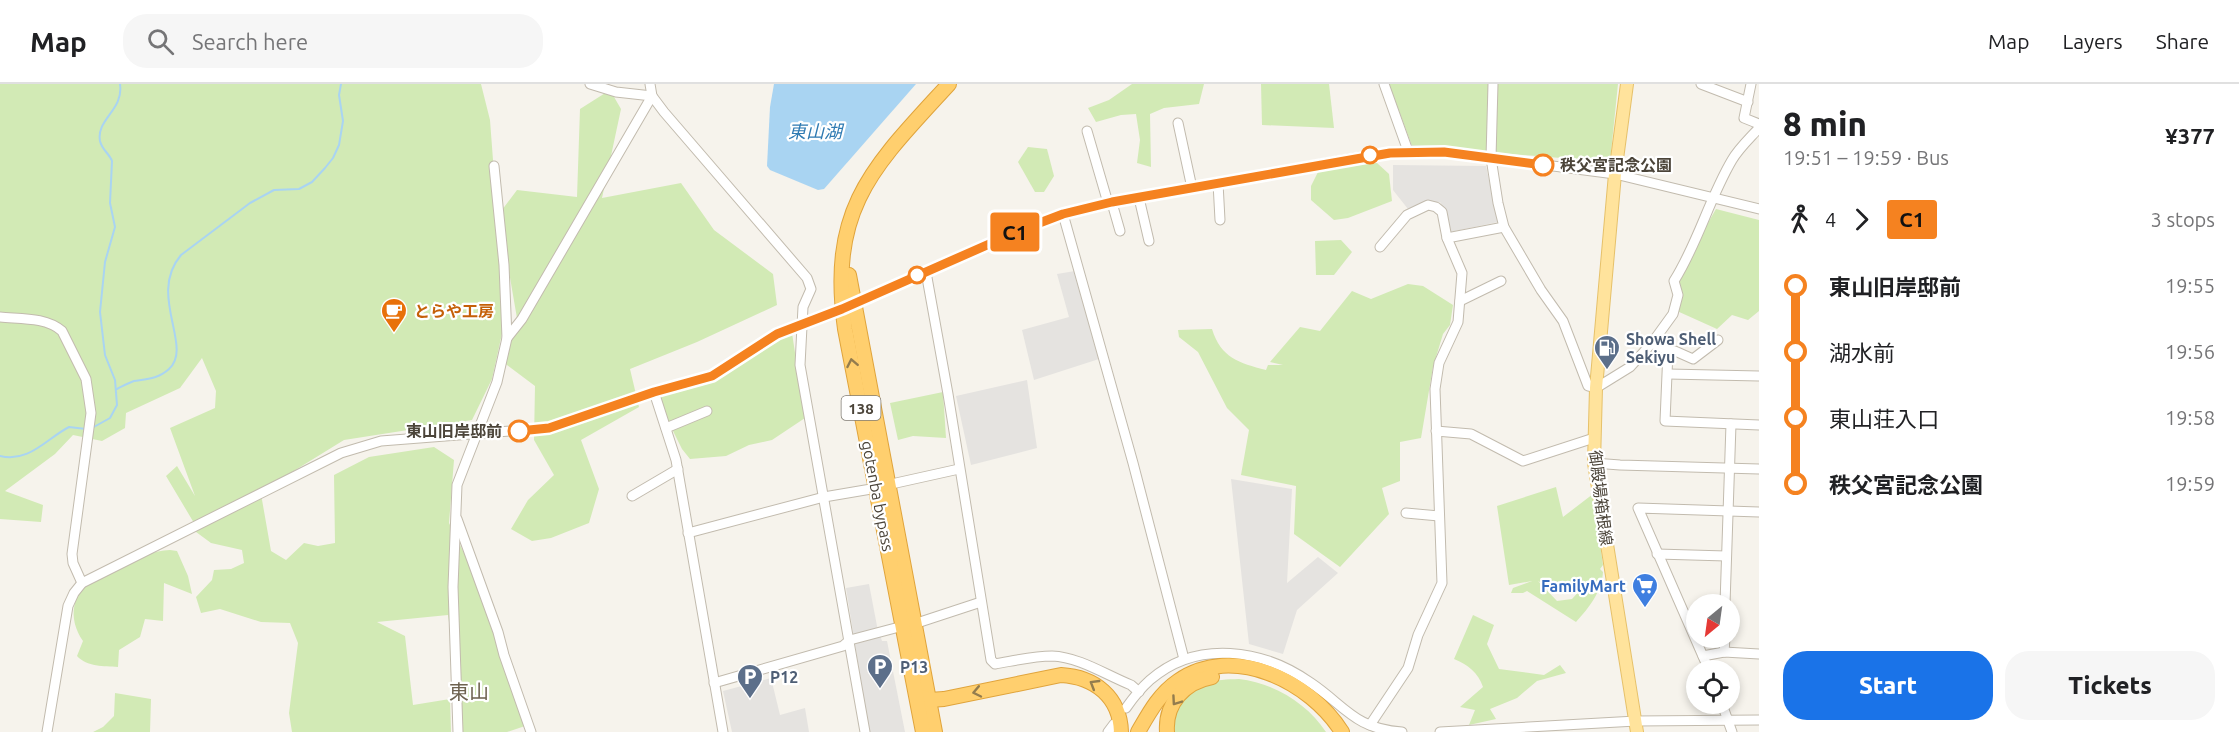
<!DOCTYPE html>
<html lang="en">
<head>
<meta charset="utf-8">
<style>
	:root { --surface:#fff; --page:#f6f6f6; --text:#202124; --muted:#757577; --line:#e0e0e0; --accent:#1a73e8 }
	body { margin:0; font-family:Ubuntu,"Noto Sans JP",sans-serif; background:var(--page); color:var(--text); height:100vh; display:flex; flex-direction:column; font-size:22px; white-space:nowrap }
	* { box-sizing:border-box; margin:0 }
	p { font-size:20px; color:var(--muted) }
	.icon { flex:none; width:33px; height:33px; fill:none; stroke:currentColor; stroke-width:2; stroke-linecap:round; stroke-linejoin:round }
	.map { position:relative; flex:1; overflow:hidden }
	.side { display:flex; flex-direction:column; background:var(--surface); width:480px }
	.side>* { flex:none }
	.badge { padding:0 12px; border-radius:4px; font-size:21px; line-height:39px }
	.needle { width:39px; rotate:209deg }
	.fabs { position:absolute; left:1686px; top:510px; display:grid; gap:12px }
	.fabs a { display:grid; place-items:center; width:54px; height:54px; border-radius:50%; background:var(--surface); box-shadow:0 3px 9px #0003; font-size:30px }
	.map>.badge { position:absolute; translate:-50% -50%; box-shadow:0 0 0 3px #fff }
	.legs { display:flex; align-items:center; gap:9px; height:66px; padding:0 24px; font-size:20px }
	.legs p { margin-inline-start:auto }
	.summary { display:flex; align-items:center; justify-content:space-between; height:102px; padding:0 24px }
	h1 { font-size:33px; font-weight:800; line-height:45px }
	.button { display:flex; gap:12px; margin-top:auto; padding:12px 24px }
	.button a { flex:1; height:69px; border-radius:24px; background:var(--accent); color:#fff; font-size:24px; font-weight:800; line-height:69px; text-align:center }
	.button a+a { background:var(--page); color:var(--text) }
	ul { padding:0 24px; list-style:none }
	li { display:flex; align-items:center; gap:21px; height:66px; font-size:22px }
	li i { display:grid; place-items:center; width:9px; height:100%; margin:0 8px; background:currentColor }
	li i::after { content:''; width:15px; height:15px; margin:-8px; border:4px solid; border-radius:50%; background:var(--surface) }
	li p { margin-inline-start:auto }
	li:first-child i { background:linear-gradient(#0000 50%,currentColor 0) }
	li:last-child i { background:linear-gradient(currentColor 50%,#0000 0) }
	header { display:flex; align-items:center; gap:36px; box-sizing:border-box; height:84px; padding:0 30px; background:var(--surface); border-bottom:2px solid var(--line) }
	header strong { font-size:28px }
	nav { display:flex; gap:33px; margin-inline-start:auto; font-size:21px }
	.search { width:420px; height:54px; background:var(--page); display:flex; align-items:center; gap:15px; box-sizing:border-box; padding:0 21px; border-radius:24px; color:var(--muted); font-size:22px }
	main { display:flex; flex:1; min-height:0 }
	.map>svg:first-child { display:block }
	.green { fill:#d2eab5; fill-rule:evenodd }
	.parking { fill:#e5e3e0 }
	.water { fill:#a9d4f2 }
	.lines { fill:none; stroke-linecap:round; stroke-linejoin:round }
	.stream { stroke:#a9d4f2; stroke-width:2 }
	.minor-casing { stroke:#c2bbae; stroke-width:11 }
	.major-casing { stroke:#e6c16a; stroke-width:14 }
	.highway-casing { stroke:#e0a43c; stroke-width:16 }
	.minor { stroke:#fff; stroke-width:9 }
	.major { stroke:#ffe39c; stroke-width:12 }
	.highway { stroke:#ffcf6e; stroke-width:14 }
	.oneway { stroke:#937c4e }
	.line-1-casing { stroke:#fff; stroke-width:14 }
	.line-1 { stroke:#f58220; stroke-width:9 }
	.stop-1-dot { fill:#fff; stroke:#f58220; stroke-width:3 }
	.labels { text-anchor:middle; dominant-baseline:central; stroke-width:4.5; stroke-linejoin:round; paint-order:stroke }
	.shield { fill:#fff; stroke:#817c74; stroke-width:1.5 }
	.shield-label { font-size:15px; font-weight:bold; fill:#4b4439 }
	.stop-label { font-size:16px; font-weight:bold; fill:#4b4439; stroke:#fff; text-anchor:start }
	.food-label { font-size:16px; font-weight:bold; fill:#c56008; stroke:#fff; text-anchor:start }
	.service-label { font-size:16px; font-weight:bold; fill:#4e5e75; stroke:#fff; text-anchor:start }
	.street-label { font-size:16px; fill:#4b4439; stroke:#fff }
	.shop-label { font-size:16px; font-weight:bold; fill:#366cbe; stroke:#fff; text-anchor:end }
	.water-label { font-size:18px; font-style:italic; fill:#2e7ab2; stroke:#fff }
	.quarter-label { font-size:20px; fill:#6e6250; stroke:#fff }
</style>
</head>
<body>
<header>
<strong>Map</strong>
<div class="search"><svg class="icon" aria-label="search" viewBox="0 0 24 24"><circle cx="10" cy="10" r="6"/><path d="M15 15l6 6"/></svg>Search here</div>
<nav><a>Map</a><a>Layers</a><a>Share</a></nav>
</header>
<main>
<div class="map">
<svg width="1759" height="648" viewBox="0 0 1759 648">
	<rect width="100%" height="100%" fill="#f6f3ec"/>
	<g class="green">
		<path d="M0,0H481L490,36L505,236L492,295L472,336L344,356L245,417L261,410L271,467L286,476L304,459L318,462L335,459L334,391L369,373L434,363L454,376L449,439L482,505L528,641L507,648H458L455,579L448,531L377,538L405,552L413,621L450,615L451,648H292L289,629L298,559L290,539L261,538L220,525L201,529L196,513L212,496L214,486L231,485L244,479L242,466L211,459L192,445L194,439L166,392L177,382L195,412L170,344L215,324L216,307L202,274L180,304L126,329L125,344L102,357L73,351L55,370L5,407L43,421L41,438L0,435Z"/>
		<path d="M1132,0H1204L1199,20L1164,24L1150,30L1151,83L1137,79L1140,56L1136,30L1121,31L1096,38L1088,24L1109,16Z"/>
		<path d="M1261,0H1329L1334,44L1262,41Z"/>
		<path d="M1389,0H1618L1610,78L1412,62Z"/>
		<path d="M610,6L621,25L602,114L681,99L714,146L773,190L777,221L697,258L630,285L639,323L581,356L599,405L589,439L551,454L532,457L511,445L528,416L554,391L534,356L535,302L503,278L518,240L499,130L517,106L577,113L580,25Z"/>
		<path d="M1028,63L1047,65L1054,92L1044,108H1035L1018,78Z"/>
		<path d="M1377,79L1389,90L1392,117L1348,134L1334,136L1311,116V102L1320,84Z"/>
		<path d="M1716,125L1759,136V227L1748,236L1732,231L1717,245L1677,227L1674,197Z"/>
		<path d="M1341,156L1352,168L1334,191H1316L1315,157Z"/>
		<path d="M1408,200L1423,202L1453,221L1450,241L1443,250L1433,283L1421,354L1400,358V397L1382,404L1389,430L1340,483L1294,450L1296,402L1241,391L1249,346L1227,324L1198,268L1179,253L1178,246L1212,245C1221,274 1239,279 1266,286L1268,281H1283L1270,278L1300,243L1320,247L1352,207L1371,215Z"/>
		<path d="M792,249L805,334L772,356L749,361L726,372L690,375L682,365L656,313Z"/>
		<path d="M943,308L946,354L913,352L898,356L890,319Z"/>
		<path d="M1556,403L1563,433L1593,410L1603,481L1600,485L1603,488C1602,507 1589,524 1576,538L1527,507L1523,509H1511L1513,504L1532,497L1509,501L1497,422ZM1592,493L1572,515L1557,517L1538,497L1560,509H1574Z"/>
		<path d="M170,466L177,467L188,492L192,510L164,499L163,537L145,535L140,553L119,566L118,583C104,582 87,583 77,572L83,557C67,534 72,508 95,492C104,486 116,483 125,479C140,473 153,467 170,466Z"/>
		<path d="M1473,531L1494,541L1487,560L1499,585L1544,591L1560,581L1566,589L1537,597L1517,614L1490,625L1496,635L1469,641L1475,626L1460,623L1483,603C1478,588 1468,581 1454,575Z"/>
		<path d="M1239,595C1274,599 1307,619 1326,648H1173C1172,635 1175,627 1183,617C1200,596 1214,596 1239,595Z"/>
		<path d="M115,609L151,615L150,648H93L103,643L114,632Z"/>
	</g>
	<g class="parking">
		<path d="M1393,81L1486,82L1498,138L1450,148L1444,124L1440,118H1431L1408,125L1393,106Z"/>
		<path d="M1075,187L1099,275L1034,296L1022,246L1069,233L1057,190Z"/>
		<path d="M1027,296L1037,364L971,381L956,312Z"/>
		<path d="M1231,395L1292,405L1287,499L1318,473L1338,489L1297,526L1283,570L1249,560Z"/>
		<path d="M869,500L877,542L882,557H887L905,648H869L846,504Z"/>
		<path d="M771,594L780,631L805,624L809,648H732L723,607Z"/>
	</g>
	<path class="water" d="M774,0H916L824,105L818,106L770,86L767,82L770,23Z"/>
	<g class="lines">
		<g class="stream">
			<path d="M117,305C123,302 128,299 134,297C147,295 158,295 169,285C194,263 147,211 181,171L250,119L274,106L299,105L312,98L325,84L333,74L339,61L343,37L339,11L341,0"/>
			<path d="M92,344L110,334L117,321L115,296L105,271L100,228L105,178L115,143L110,119L112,77C109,69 102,66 100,57C96,35 124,26 120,0"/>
			<path d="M0,372C29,379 46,355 69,343L86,345"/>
		</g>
		<defs>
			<g id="minor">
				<path d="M590,0L616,8L652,12"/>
				<path d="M650,0L652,12L664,28L807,194L811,205L803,223L800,281L865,648"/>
				<path d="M1384,0L1408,67"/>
				<path d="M1493,0L1491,74L1498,119L1504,143L1541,206L1563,237L1588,302L1596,304L1630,283L1652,259L1673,230L1678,211L1674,197C1698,159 1709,115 1732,76C1739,64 1750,54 1759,44"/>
				<path d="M1701,0L1748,18"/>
				<path d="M1751,0L1744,34L1759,40"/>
				<path d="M1178,39L1192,104"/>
				<path d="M1087,47L1108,119"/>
				<path d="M1218,99L1220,136"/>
				<path d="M1139,114L1149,157"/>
				<path d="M1112,119L1120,147"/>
				<path d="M1063,130L1133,379L1184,575"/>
				<path d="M1447,154L1504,143"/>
				<path d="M926,188L948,310L991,576L995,580C1013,577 1033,572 1052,572C1079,573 1106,591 1131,601L1139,608"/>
				<path d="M1460,217L1501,197"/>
				<path d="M0,233C21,235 46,233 62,247L86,295L91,329L72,470L73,479L82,499"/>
				<path d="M507,254L522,235L652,12"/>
				<path d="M1652,259L1668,267L1665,337L1759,341"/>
				<path d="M1668,268L1675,267L1693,275L1718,256"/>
				<path d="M1668,290L1759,292"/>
				<path d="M654,308L676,376L723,648"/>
				<path d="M666,344L707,327"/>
				<path d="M1436,347L1471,350L1523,377L1594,354"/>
				<path d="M1594,379L1620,381L1759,385"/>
				<path d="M887,401L959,385"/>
				<path d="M632,412L678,385"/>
				<path d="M1406,429L1439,432"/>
				<path d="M457,435L498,548L504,571L531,648"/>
				<path d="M688,449L824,413L877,404"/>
				<path d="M1657,470L1726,472"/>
				<path d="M1725,520L1731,340"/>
				<path d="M914,540L981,518"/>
				<path d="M1724,568L1725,554"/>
				<path d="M1703,572L1724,568L1759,570"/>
				<path d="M1709,586L1638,424L1759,428"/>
				<path d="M714,599L843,562L850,556L903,542"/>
				<path d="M1722,620L1732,648"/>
				<path d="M1126,624C1133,614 1141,604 1150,596C1197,555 1263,565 1311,599C1345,622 1355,645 1402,648"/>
				<path d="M1370,641L1408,584L1418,551L1442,499L1435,305L1439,279L1458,238L1462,189L1447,154L1442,128L1436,123L1428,121L1407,131L1380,163"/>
				<path d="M47,648L68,522L74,509L82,499L341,369L381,357L549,344L654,308L712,292L777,250L842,225L1021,146L1063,130L1112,119L1371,71L1408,67L1444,68L1615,90L1759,125"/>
				<path d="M458,648L453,503L457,401L497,298L507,254L504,181L494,82"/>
				<path d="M1108,648L1114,640"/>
				<path d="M1440,648L1636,637L1759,636"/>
			</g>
			<path id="major" d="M1627,0L1615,90L1596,304L1594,379L1637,648"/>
			<g id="highway">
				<path d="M849,191L935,648"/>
				<path d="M922,613L929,616L944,615L1061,591C1095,593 1120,613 1121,648"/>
				<path d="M923,648L845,245C828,123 873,83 949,0"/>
				<path d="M1138,648C1149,629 1159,610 1178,597C1233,559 1310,597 1342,648"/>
				<path d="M1167,648C1165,620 1184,598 1212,593"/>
			</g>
		</defs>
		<use href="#minor" class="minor-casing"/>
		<use href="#major" class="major-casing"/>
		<use href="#highway" class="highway-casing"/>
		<use href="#minor" class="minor"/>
		<use href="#major" class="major"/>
		<use href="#highway" class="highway"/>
	</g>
	<defs><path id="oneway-chevron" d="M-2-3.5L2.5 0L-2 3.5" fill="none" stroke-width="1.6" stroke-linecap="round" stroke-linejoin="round" transform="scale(1.5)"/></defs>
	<g class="oneway">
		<use href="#oneway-chevron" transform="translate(852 279) rotate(-101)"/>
		<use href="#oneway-chevron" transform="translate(1094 600) rotate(-149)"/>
		<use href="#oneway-chevron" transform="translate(977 608) rotate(168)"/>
		<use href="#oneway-chevron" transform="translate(1176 617) rotate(125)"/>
	</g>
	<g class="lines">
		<defs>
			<path id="line-1" d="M519,347L549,344L654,308L712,292L777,250L842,225L1021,146L1063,130L1112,118L1390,69L1444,68L1543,81"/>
		</defs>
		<use href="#line-1" class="line-1-casing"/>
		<use href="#line-1" class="line-1"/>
	</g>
	<defs>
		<symbol id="cafe-pin" viewBox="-11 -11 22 30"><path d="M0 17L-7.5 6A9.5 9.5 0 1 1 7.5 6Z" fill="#e8710a" stroke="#fff"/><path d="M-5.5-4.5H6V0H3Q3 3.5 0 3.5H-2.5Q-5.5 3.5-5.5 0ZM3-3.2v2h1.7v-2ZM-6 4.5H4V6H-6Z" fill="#fff"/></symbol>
		<symbol id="fuel-pin" viewBox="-11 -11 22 30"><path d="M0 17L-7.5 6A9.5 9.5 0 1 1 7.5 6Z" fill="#5c6f8a" stroke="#fff"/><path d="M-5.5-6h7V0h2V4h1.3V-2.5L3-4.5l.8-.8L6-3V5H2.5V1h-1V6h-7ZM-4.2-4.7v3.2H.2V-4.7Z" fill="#fff"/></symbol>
		<symbol id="supermarket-pin" viewBox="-11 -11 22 30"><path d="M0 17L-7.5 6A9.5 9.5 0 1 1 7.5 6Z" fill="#3f7fe0" stroke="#fff"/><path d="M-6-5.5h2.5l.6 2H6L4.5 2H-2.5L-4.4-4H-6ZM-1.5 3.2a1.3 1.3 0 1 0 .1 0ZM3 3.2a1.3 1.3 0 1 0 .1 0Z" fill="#fff"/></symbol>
		<symbol id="parking-pin" viewBox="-11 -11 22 30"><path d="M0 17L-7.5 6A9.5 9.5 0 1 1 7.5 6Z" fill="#5c6f8a" stroke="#fff"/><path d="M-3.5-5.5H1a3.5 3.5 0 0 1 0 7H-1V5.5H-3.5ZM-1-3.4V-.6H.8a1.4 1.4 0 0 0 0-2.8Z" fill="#fff"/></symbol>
	</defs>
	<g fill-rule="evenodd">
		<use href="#cafe-pin" x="379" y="212" width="30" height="40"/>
		<use href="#fuel-pin" x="1592" y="249" width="30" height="40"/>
		<use href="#supermarket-pin" x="1630" y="487" width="30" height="40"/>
		<use href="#parking-pin" x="865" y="568" width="30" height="40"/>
		<use href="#parking-pin" x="735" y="578" width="30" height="40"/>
	</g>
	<g class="stop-1-dot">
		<circle cx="1370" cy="71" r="8"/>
		<circle cx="1543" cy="81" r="10"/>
		<circle cx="917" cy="191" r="8"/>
		<circle cx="519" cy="347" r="10"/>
	</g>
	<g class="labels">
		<rect class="shield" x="841.5" y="312" width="39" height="24" rx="4.5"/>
		<g class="shield-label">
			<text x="861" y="324">138</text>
		</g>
		<g class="stop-label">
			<text x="1560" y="81">秩父宮記念公園</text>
			<text x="502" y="347" text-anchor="end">東山旧岸邸前</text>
		</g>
		<g class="food-label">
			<text x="414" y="227">とらや工房</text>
		</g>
		<g class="service-label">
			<text x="1626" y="255">Showa Shell<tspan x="1626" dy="18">Sekiyu</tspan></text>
			<text x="900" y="583">P13</text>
			<text x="770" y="593">P12</text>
		</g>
		<g class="street-label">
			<text transform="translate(878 412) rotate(79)">gotenba bypass</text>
			<text transform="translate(1601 414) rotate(83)">御殿場箱根線</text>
		</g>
		<g class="shop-label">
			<text x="1626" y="502">FamilyMart</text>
		</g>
		<g class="water-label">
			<text x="815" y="47">東山湖</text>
		</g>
		<g class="quarter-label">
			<text x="469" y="607">東山</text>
		</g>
	</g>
</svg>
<div class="fabs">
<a><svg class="needle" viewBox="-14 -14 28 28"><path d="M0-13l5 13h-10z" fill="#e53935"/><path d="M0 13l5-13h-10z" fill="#757577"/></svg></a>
<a><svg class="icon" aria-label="locate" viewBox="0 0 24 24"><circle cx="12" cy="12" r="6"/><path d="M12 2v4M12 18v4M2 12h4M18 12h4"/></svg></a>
</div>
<b class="badge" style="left:1015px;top:148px;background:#f58220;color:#111">C1</b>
</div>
<section class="side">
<div class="summary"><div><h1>8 min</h1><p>19:51 – 19:59 · Bus</p></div><b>¥377</b></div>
<div class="legs"><svg class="icon" aria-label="walk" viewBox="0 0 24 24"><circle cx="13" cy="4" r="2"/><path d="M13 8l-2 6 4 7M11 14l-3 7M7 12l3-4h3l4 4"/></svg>4<svg class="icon" aria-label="forward" viewBox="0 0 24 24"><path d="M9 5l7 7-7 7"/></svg><b class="badge" style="background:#f58220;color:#111">C1</b><p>3 stops</p></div>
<ul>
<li><i style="color:#f58220"></i><b>東山旧岸邸前</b><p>19:55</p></li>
<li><i style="color:#f58220"></i><span>湖水前</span><p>19:56</p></li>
<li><i style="color:#f58220"></i><span>東山荘入口</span><p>19:58</p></li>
<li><i style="color:#f58220"></i><b>秩父宮記念公園</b><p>19:59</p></li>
</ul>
<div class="button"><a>Start</a><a>Tickets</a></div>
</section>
</main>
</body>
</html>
